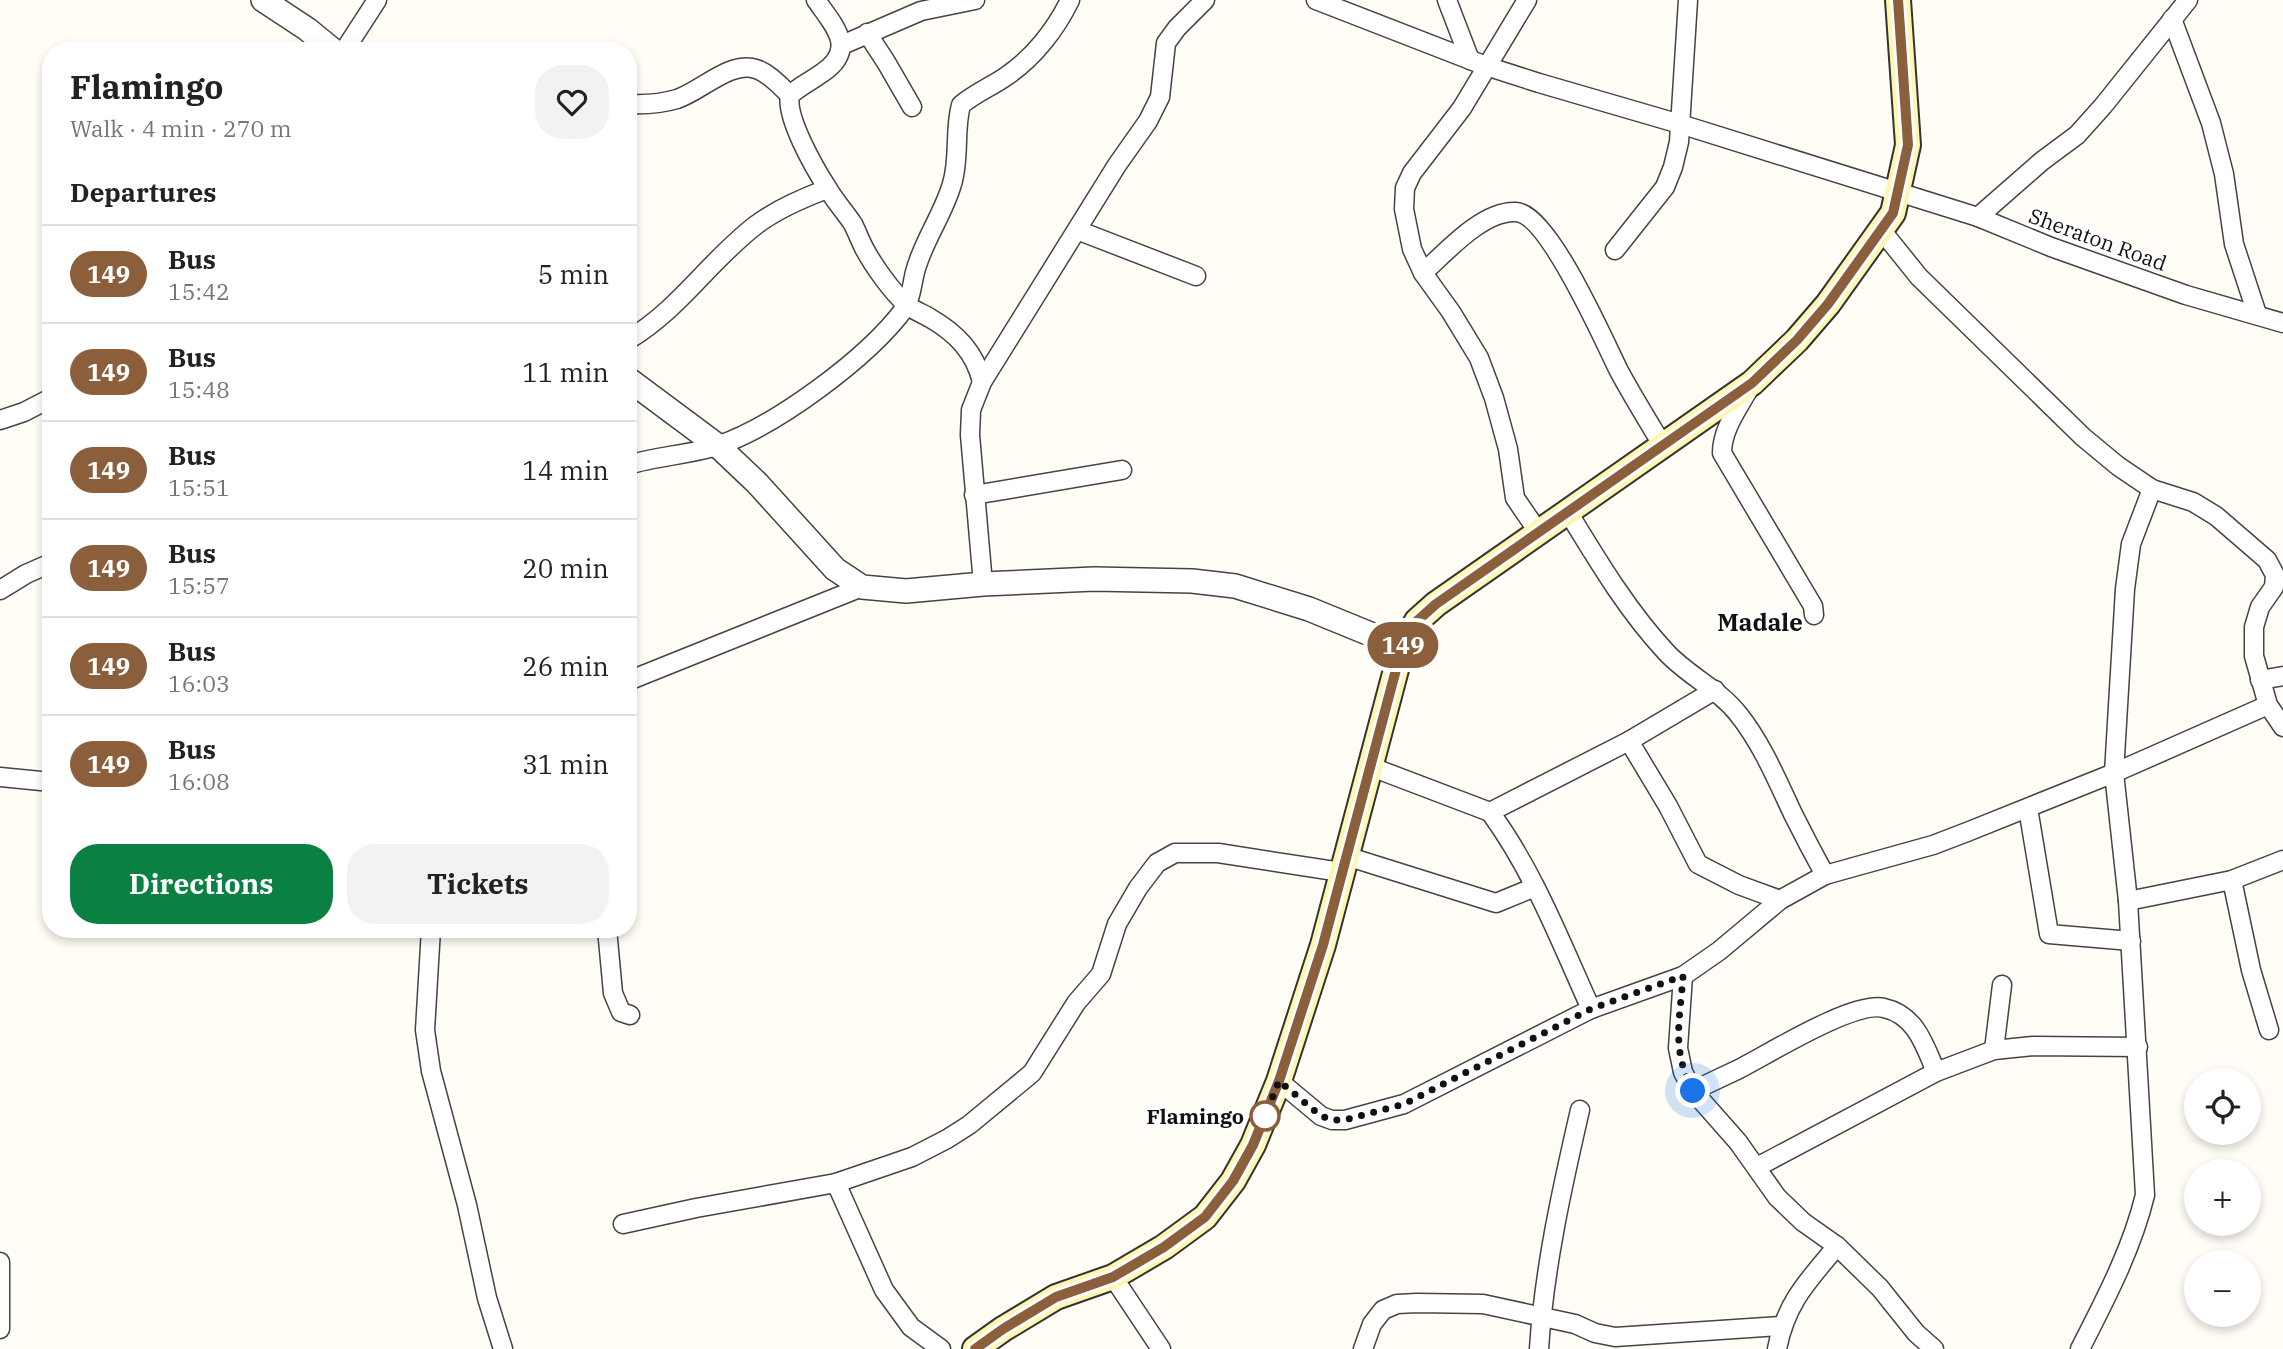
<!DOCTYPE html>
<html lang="en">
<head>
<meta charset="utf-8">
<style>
	:root { --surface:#fff; --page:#f2f2f2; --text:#222; --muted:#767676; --line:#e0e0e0; --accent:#0b8043 }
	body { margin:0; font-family:"IBM Plex Serif",serif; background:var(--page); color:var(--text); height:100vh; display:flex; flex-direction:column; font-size:26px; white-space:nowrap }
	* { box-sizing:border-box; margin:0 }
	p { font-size:23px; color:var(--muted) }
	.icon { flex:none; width:38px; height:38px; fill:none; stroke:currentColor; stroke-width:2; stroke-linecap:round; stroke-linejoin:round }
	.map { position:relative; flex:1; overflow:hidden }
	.drawer { position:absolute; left:42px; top:42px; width:595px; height:896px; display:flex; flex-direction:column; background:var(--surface); border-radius:28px; box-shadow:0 4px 10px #0003 }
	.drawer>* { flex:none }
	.badge { padding:0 14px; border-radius:23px; font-size:24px; line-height:46px }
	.fabs { position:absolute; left:2184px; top:1068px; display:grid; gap:14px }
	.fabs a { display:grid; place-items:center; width:77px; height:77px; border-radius:50%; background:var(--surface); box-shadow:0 4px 10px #0003; font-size:35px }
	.you { position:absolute; width:35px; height:35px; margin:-18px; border:5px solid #fff; border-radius:50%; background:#1a73e8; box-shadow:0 0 0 10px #1a73e833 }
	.map>.badge { position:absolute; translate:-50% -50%; box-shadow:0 0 0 4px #fff }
	h2 { padding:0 28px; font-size:26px; line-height:63px }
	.round { display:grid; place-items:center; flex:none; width:74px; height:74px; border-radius:28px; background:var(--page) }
	.headline { display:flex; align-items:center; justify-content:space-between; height:119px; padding:0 28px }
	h1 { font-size:33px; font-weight:800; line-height:52px }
	.cta { display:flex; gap:14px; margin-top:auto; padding:14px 28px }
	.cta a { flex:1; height:80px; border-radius:28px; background:var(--accent); color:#fff; font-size:28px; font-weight:800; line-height:80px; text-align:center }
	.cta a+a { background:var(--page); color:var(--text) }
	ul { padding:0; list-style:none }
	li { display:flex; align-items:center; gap:21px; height:98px; padding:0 28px; border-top:2px solid var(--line) }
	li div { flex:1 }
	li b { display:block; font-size:26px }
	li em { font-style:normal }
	li .badge { min-width:77px; font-weight:700; text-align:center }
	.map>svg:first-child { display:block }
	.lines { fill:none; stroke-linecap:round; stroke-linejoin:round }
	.minor-casing { stroke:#444; stroke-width:21 }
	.tertiary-casing { stroke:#444; stroke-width:26 }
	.secondary-casing { stroke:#333; stroke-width:28 }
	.minor { stroke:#fff; stroke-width:18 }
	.tertiary { stroke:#fff; stroke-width:23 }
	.secondary { stroke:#fff6b0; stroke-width:24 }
	.line-casing { stroke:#fff; stroke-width:16 }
	.line { stroke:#8b5e3c; stroke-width:10 }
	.walk { stroke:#111; stroke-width:7; stroke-dasharray:0 12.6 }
	.stop-dot { fill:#fff; stroke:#8b5e3c; stroke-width:3.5 }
	.labels { text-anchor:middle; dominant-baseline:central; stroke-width:7; stroke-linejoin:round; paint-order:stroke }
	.street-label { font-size:21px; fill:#111; stroke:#fff }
	.stop-label { font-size:21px; font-weight:bold; fill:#111; stroke:#fff; text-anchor:end }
	.quarter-label { font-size:24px; font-weight:bold; fill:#111; stroke:#fff }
</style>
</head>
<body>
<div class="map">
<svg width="2283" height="1349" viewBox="0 0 2283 1349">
	<rect width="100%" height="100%" fill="#fffdf5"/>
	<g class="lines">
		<defs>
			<g id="minor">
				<path d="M816,0C834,26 858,49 822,73C811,81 800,86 790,95C785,117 815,169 828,189C835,201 845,212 853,224C857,232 860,240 864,248C873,265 892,292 906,304C912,310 922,313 930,318C956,333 975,352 982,382"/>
				<path d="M1316,0L1486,66L1539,83L1680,124L1978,217L2051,247L2186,295L2283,323"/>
				<path d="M1447,0L1470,60"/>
				<path d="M1527,0L1462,108L1412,173L1405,188L1404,209L1412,249L1423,273L1451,312L1479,358L1494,398L1508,449L1515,498L1539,533"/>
				<path d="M2172,19L2211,123L2224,174L2234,244L2257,314"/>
				<path d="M867,33L886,62L912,107"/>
				<path d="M842,45L921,11L975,0"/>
				<path d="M344,51L377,0"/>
				<path d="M628,104C646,105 660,104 677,99C701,91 731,60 756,69C769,73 780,86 790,95"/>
				<path d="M1978,217L2042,161L2077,135L2103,106L2188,0"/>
				<path d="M1077,230L1196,276"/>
				<path d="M1882,231L1919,277L2083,437L2118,466L2152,489L2193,502L2216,516L2267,560L2275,575L2274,587L2260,607L2254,627V656L2268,705L2283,727"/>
				<path d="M1615,250L1665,187L1673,167L1679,142L1688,0"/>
				<path d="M1423,273C1446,252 1483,210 1516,212C1549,214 1604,341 1619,371C1633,397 1648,421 1663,446"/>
				<path d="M628,340C681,308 708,262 756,225C777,209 803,198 827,189"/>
				<path d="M1751,385C1740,406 1722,428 1722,453L1813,606L1814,615"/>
				<path d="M0,420L24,412L51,398"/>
				<path d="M628,465C657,456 688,455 717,446C776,426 868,358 905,308C911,299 912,284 915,272C923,241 943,215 952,184C960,158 954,130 961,105C975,93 993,86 1008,75C1034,57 1056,29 1070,0"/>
				<path d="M974,495L1122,470"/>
				<path d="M1568,512C1598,561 1627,610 1666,652C1688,676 1719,689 1739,715C1762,744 1777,780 1793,814C1803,834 1814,855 1825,875"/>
				<path d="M983,584L970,435L971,410L982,382L1117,165L1148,121L1160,97L1166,43L1177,28L1205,0"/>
				<path d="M0,590L26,574L51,563"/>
				<path d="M2260,680L2283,676"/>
				<path d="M628,681L862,587"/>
				<path d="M1629,741L1668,806L1698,864L1739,885L1780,900"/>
				<path d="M1369,766L1490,812C1534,872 1561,943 1591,1009"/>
				<path d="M0,777L51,782"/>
				<path d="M2028,808L2049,934L2131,941"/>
				<path d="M1490,812L1629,741L1715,690"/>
				<path d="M1346,856L1496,903L1535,887"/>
				<path d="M2232,880L2251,970L2269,1030"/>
				<path d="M2128,901L2232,880L2283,860"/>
				<path d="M431,929L425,1030L431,1071L467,1205L487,1298L503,1349"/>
				<path d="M607,929L613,993L621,1012L630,1015"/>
				<path d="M1683,976L1678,1048L1683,1072L1693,1091L1738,1142L1777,1197L1803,1222L1837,1246L1880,1288L1916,1333L1934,1349"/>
				<path d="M1994,1050L2002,985"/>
				<path d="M1279,1081L1321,1116L1332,1120H1345L1404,1104L1591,1009L1683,976L1719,951L1780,900L1825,875L1933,845L1967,832L2114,773L2268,705"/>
				<path d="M1693,1091C1707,1084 1722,1077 1737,1070C1767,1055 1854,1000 1884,1008C1916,1015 1925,1046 1936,1072"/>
				<path d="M1757,1167L1936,1072L1994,1050L2033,1046L2138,1047"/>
				<path d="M836,1183L884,1290L911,1327L941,1349"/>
				<path d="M623,1224L696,1208L836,1183L912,1157L947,1139L969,1125L1032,1073L1076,1003L1101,974L1117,924L1138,888L1157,863L1175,853H1218L1341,872"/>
				<path d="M0,1262V1329"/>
				<path d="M1113,1277L1161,1349"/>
				<path d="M1363,1349L1372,1324L1383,1310L1397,1304L1417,1303L1483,1304L1575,1324L1595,1333L1615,1337L1781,1326"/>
				<path d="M1539,1349C1544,1269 1562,1188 1580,1110"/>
				<path d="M1777,1349C1786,1302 1808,1281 1837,1246"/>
				<path d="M2080,1349C2105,1300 2132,1249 2145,1195L2128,901L2114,773L2125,589L2131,544L2152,489"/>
			</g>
			<g id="tertiary">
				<path d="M263,0L307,29L334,51"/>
				<path d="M628,379L718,446L757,483L835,569L862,587L906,591L983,584L1094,579L1192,581L1235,586L1309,609L1402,647"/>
			</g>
			<path id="secondary" d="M975,1349L1003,1329L1056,1297L1113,1277L1164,1247L1205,1217L1233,1181L1253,1145L1279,1081L1323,945L1402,647L1417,621L1436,604L1752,383L1797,340L1828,304L1893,213L1908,145L1898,0"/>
		</defs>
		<use href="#minor" class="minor-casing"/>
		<use href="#tertiary" class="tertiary-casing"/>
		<use href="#secondary" class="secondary-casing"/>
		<use href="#minor" class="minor"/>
		<use href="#tertiary" class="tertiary"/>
		<use href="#secondary" class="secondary"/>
	</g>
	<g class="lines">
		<defs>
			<path id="line" d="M975,1349L1003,1329L1056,1297L1113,1277L1164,1247L1205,1217L1233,1181L1253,1145L1279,1081L1323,945L1402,647L1417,621L1436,604L1752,383L1797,340L1828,304L1893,213L1908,145L1898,0"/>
		</defs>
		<use href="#line" class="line-casing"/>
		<use href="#line" class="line"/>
		<path class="walk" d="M1265,1116L1262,1124L1279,1081L1321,1116L1332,1120H1345L1404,1104L1591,1009L1683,976C1680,1021 1671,1049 1693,1091"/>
	</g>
	<circle class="stop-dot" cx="1265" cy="1116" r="14"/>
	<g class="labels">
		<g class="street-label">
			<text transform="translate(2098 239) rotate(20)">Sheraton Road</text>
		</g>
		<g class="stop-label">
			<text x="1244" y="1116">Flamingo</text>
		</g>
		<g class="quarter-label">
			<text x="1760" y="622">Madale</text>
		</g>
	</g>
</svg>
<div class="fabs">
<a><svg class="icon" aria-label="locate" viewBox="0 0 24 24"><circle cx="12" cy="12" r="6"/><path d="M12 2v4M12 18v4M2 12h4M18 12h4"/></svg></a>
<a>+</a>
<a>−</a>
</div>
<div class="you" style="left:1693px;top:1091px"></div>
<b class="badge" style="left:1403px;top:645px;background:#8b5e3c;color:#fff">149</b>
<section class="drawer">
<div class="headline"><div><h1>Flamingo</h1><p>Walk · 4 min · 270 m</p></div><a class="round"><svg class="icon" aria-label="heart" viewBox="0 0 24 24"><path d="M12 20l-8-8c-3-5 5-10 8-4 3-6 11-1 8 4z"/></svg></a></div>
<h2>Departures</h2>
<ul>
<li><span class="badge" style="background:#8b5e3c;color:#fff">149</span><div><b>Bus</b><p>15:42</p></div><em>5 min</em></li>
<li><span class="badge" style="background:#8b5e3c;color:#fff">149</span><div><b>Bus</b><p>15:48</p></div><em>11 min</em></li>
<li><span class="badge" style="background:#8b5e3c;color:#fff">149</span><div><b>Bus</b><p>15:51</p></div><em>14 min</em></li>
<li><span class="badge" style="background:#8b5e3c;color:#fff">149</span><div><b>Bus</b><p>15:57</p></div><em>20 min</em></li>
<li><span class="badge" style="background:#8b5e3c;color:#fff">149</span><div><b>Bus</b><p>16:03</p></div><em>26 min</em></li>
<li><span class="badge" style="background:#8b5e3c;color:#fff">149</span><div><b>Bus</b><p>16:08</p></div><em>31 min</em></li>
</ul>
<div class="cta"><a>Directions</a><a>Tickets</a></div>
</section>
</div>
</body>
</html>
